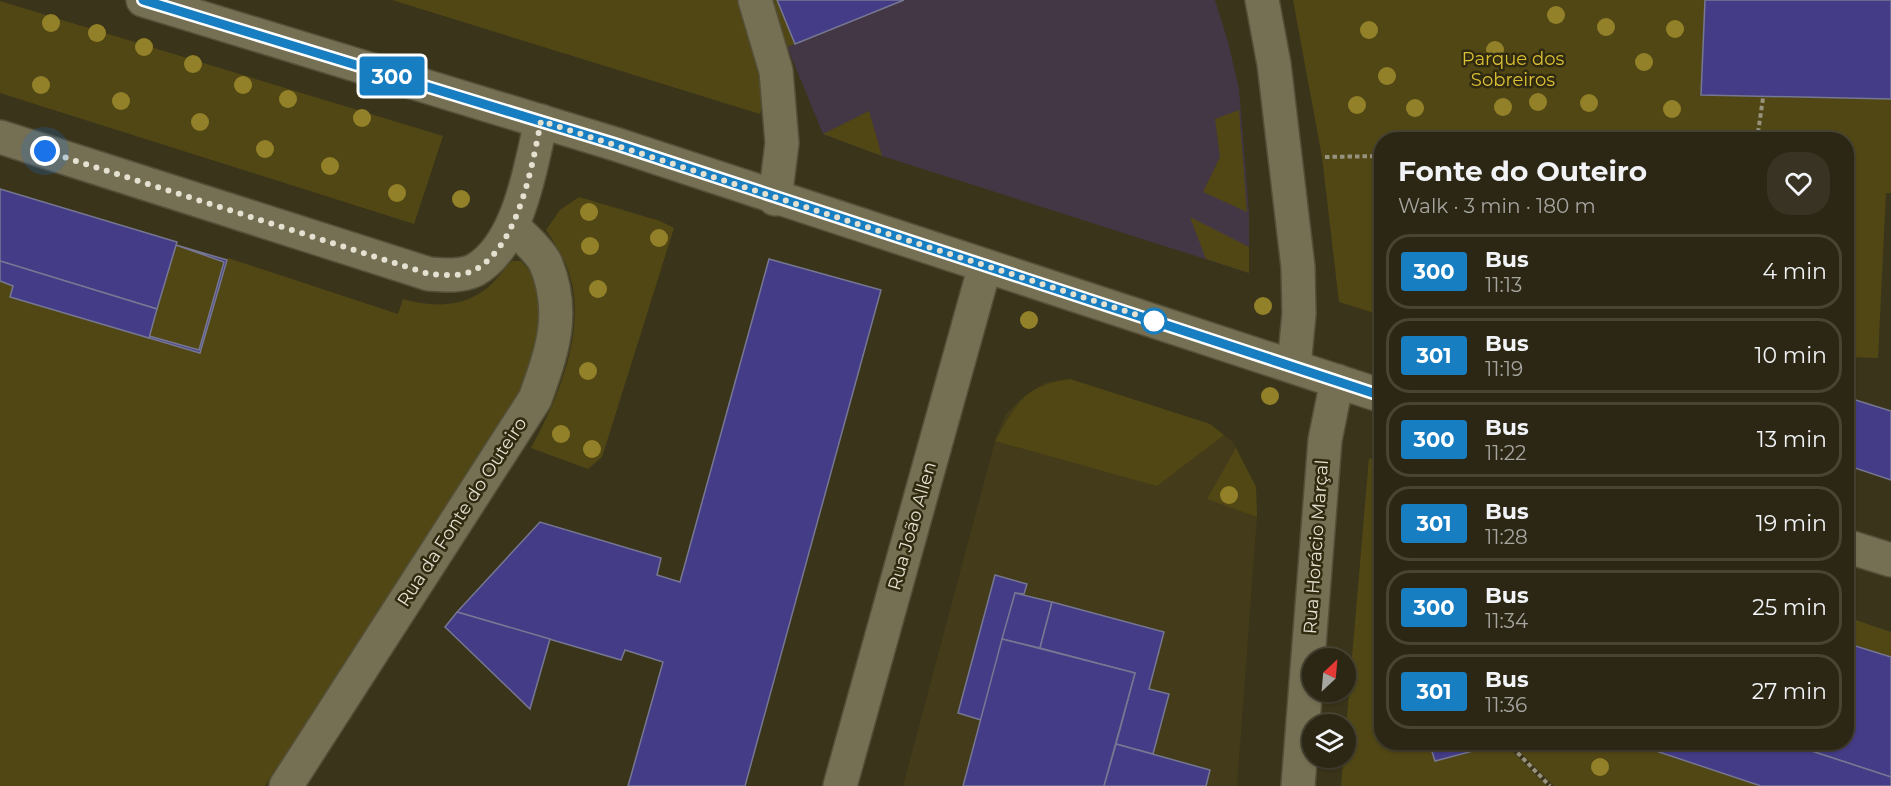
<!DOCTYPE html>
<html lang="en">
<head>
<meta charset="utf-8">
<style>
	:root { --surface:#2c2714; --page:#383322; --text:#f1f3f6; --muted:#a6a5a0; --line:#484434 }
	body { margin:0; font-family:Montserrat,sans-serif; background:var(--page); color:var(--text); height:100vh; display:flex; flex-direction:column; font-size:22px; white-space:nowrap }
	* { box-sizing:border-box; margin:0 }
	p { font-size:20px; color:var(--muted) }
	.icon { flex:none; width:33px; height:33px; fill:none; stroke:currentColor; stroke-width:2; stroke-linecap:round; stroke-linejoin:round }
	.map { position:relative; flex:1; overflow:hidden }
	.panel { position:absolute; left:1374px; top:132px; width:480px; height:618px; display:flex; flex-direction:column; background:var(--surface); border-radius:24px; box-shadow:0 2px 4px #0004,0 0 0 2px var(--line) }
	.panel>* { flex:none }
	.badge { padding:0 12px; border-radius:4px; font-size:21px; line-height:39px }
	.needle { width:39px; rotate:26deg }
	.buttons { position:absolute; left:1302px; top:648px; display:grid; gap:12px }
	.buttons a { display:grid; place-items:center; width:54px; height:54px; border-radius:50%; background:var(--surface); box-shadow:0 2px 4px #0004,0 0 0 2px var(--line); font-size:30px }
	.you { position:absolute; width:30px; height:30px; margin:-15px; border:4px solid #fff; border-radius:50%; background:#1a73e8; box-shadow:0 0 0 9px #1a73e833 }
	.map>.badge { position:absolute; translate:-50% -50%; box-shadow:0 0 0 3px #fff }
	.round { display:grid; place-items:center; flex:none; width:63px; height:63px; border-radius:24px; background:var(--page) }
	.head { display:flex; align-items:center; justify-content:space-between; height:102px; padding:0 24px }
	h1 { font-size:28px; font-weight:700; line-height:45px }
	ul { padding:0; list-style:none }
	li { display:flex; align-items:center; gap:18px; height:75px; margin:0 12px 9px; padding:0 12px; border:3px solid var(--line); border-radius:24px }
	li div { flex:1 }
	li b { display:block; font-size:22px }
	li em { font-style:normal }
	li .badge { min-width:66px; font-weight:700; text-align:center }
	.map>svg:first-child { display:block }
	.commercial { fill:#433745 }
	.built { fill:#433b19 }
	.green { fill:#514715 }
	.building { fill:#453c87; stroke:#767792; stroke-width:1.5 }
	.lines { fill:none; stroke-linecap:round; stroke-linejoin:round }
	.minor-casing { stroke:#544f38; stroke-width:36 }
	.path { stroke:#96927d; stroke-width:4; stroke-dasharray:4.5 3; stroke-linecap:butt }
	.minor { stroke:#756f53; stroke-width:33 }
	.tree { fill:#938129 }
	.line-casing { stroke:#fff; stroke-width:14 }
	.line { stroke:#187ec2; stroke-width:9 }
	.walk { stroke:#e4e1d1; stroke-width:6; stroke-dasharray:0 10.8 }
	.stop-dot { fill:#fff; stroke:#187ec2; stroke-width:3 }
	.labels { text-anchor:middle; dominant-baseline:central; stroke-width:5; stroke-linejoin:round; paint-order:stroke }
	.park-label { font-size:18px; fill:#dbc035; stroke:#302a10 }
	.street-label { font-size:18px; fill:#e4e1d1; stroke:#302a10 }
</style>
</head>
<body>
<div class="map">
<svg width="1891" height="786" viewBox="0 0 1891 786">
	<rect width="100%" height="100%" fill="#3a341a"/>
	<path class="commercial" d="M768,0H1215L1228,42L1239,89L1249,213V273L882,156L823,134Z"/>
	<path class="built" d="M1070,379L1210,424L1233,442L1256,487L1257,517L1237,786H903L995,441L1005,415L1024,396L1046,382Z"/>
	<g class="green">
		<path d="M392,0H742L767,83L760,114Z"/>
		<path d="M768,0H777L795,44L787,47Z"/>
		<path d="M1293,0H1705L1701,95L1891,99V193H1886L1878,358L1847,357L1846,140H1382L1381,315L1339,302L1322,157Z"/>
		<path d="M0,1L443,136L414,224L0,93Z"/>
		<path d="M1239,110L1247,212L1203,192L1220,157L1215,119Z"/>
		<path d="M869,111L882,156L823,134Z"/>
		<path d="M0,189L227,260L228,258L398,314L403,299C430,307 462,308 486,289C496,281 503,270 512,261H521L531,272L543,304L542,339L508,419L265,786H0Z"/>
		<path d="M579,197L660,221L674,228L602,457L588,469L531,448C560,395 593,318 563,258C558,248 552,239 546,230L560,210Z"/>
		<path d="M1190,217L1249,247V273L1206,259Z"/>
		<path d="M1070,379L1210,424L1224,435L1157,486L995,441C1017,403 1025,385 1070,379Z"/>
		<path d="M1236,448L1256,487L1257,517L1207,499Z"/>
		<path d="M1369,458L1382,462V742L1429,743L1435,761L1472,751L1470,743H1504L1547,786H1341Z"/>
		<path d="M1847,617L1891,632V657L1847,642Z"/>
		<path d="M1511,743H1629L1761,786H1554Z"/>
	</g>
	<g class="building">
		<path d="M777,0H904L795,44Z"/>
		<path d="M1705,0H1891V99L1701,95Z"/>
		<path d="M0,189L177,242L157,309L0,261Z"/>
		<path d="M176,245L227,260L200,353L149,338V336L199,350L224,262Z"/>
		<path d="M769,259L881,290L745,786H628L663,662L625,650L621,660L457,612L540,522L661,558L657,575L680,582Z"/>
		<path d="M0,261L157,309L149,338L10,297L13,286L0,281Z"/>
		<path d="M1846,397L1891,411V480L1846,465Z"/>
		<path d="M995,575L1027,584L1024,594L1015,593L981,720L958,713Z"/>
		<path d="M1015,593L1052,602L1040,648L1002,639Z"/>
		<path d="M1052,602L1164,632L1149,689L1169,694L1153,754L1116,744L1135,673L1040,648Z"/>
		<path d="M457,612L550,639L530,709L445,627Z"/>
		<path d="M1002,639L1135,673L1104,786H963Z"/>
		<path d="M1846,643L1891,657V777L1784,742H1846Z"/>
		<path d="M1429,742H1470L1473,751L1435,761Z"/>
		<path d="M1629,742H1784L1891,777V786H1761Z"/>
		<path d="M1116,744L1210,770L1206,786H1104Z"/>
	</g>
	<g class="lines">
		<defs>
			<g id="minor">
				<path d="M143,0L615,144L1382,396"/>
				<path d="M755,0L776,71L782,143L775,199"/>
				<path d="M1262,0L1274,64L1298,267L1299,314L1294,366"/>
				<path d="M0,137L429,274C443,275 461,277 475,270C519,245 531,166 541,121"/>
				<path d="M1846,546L1891,560"/>
				<path d="M286,786L535,399C552,352 566,313 546,264C540,251 523,237 513,226"/>
				<path d="M840,786L985,266"/>
				<path d="M1298,786L1325,440L1337,381"/>
			</g>
		</defs>
		<use href="#minor" class="minor-casing"/>
		<g class="path">
			<path d="M1538,140L1552,136L1627,140"/>
			<path d="M1757,140L1763,98"/>
			<path d="M1325,157L1382,156"/>
			<path d="M1507,742L1550,786"/>
		</g>
		<use href="#minor" class="minor"/>
	</g>
	<g class="tree">
		<circle cx="1556" cy="15" r="9"/>
		<circle cx="51" cy="23" r="9"/>
		<circle cx="1606" cy="27" r="9"/>
		<circle cx="1675" cy="29" r="9"/>
		<circle cx="1369" cy="30" r="9"/>
		<circle cx="97" cy="33" r="9"/>
		<circle cx="144" cy="47" r="9"/>
		<circle cx="1495" cy="50" r="9"/>
		<circle cx="1644" cy="62" r="9"/>
		<circle cx="193" cy="64" r="9"/>
		<circle cx="1387" cy="76" r="9"/>
		<circle cx="41" cy="85" r="9"/>
		<circle cx="243" cy="85" r="9"/>
		<circle cx="288" cy="99" r="9"/>
		<circle cx="121" cy="101" r="9"/>
		<circle cx="1538" cy="102" r="9"/>
		<circle cx="1589" cy="103" r="9"/>
		<circle cx="1357" cy="105" r="9"/>
		<circle cx="1503" cy="107" r="9"/>
		<circle cx="1415" cy="108" r="9"/>
		<circle cx="1672" cy="109" r="9"/>
		<circle cx="362" cy="118" r="9"/>
		<circle cx="200" cy="122" r="9"/>
		<circle cx="265" cy="149" r="9"/>
		<circle cx="330" cy="166" r="9"/>
		<circle cx="397" cy="193" r="9"/>
		<circle cx="461" cy="199" r="9"/>
		<circle cx="589" cy="212" r="9"/>
		<circle cx="659" cy="238" r="9"/>
		<circle cx="590" cy="246" r="9"/>
		<circle cx="598" cy="289" r="9"/>
		<circle cx="1263" cy="306" r="9"/>
		<circle cx="1029" cy="320" r="9"/>
		<circle cx="588" cy="371" r="9"/>
		<circle cx="1270" cy="396" r="9"/>
		<circle cx="561" cy="434" r="9"/>
		<circle cx="592" cy="449" r="9"/>
		<circle cx="1229" cy="495" r="9"/>
		<circle cx="1600" cy="767" r="9"/>
	</g>
	<g class="lines">
		<defs>
			<path id="line" d="M143,0L615,144L1382,396"/>
		</defs>
		<use href="#line" class="line-casing"/>
		<use href="#line" class="line"/>
		<path class="walk" d="M45,151L429,274C443,275 461,277 475,270C519,245 532,166 541,121L1162,323L1154,321"/>
	</g>
	<circle class="stop-dot" cx="1154" cy="321" r="12"/>
	<g class="labels">
		<g class="park-label">
			<text x="1513" y="59">Parque dos<tspan x="1513" dy="21">Sobreiros</tspan></text>
		</g>
		<g class="street-label">
			<text transform="translate(462 512) rotate(-57)">Rua da Fonte do Outeiro</text>
			<text transform="translate(912 526) rotate(-74)">Rua João Allen</text>
			<text transform="translate(1316 547) rotate(-86)">Rua Horácio Marçal</text>
		</g>
	</g>
</svg>
<div class="buttons">
<a><svg class="needle" viewBox="-14 -14 28 28"><path d="M0-13l5 13h-10z" fill="#e53935"/><path d="M0 13l5-13h-10z" fill="#a6a5a0"/></svg></a>
<a><svg class="icon" aria-label="layers" viewBox="0 0 24 24"><path d="M12 4l9 5-9 5-9-5zM3 14l9 5 9-5"/></svg></a>
</div>
<div class="you" style="left:45px;top:151px"></div>
<b class="badge" style="left:392px;top:76px;background:#187ec2;color:#fff">300</b>
<section class="panel">
<div class="head"><div><h1>Fonte do Outeiro</h1><p>Walk · 3 min · 180 m</p></div><a class="round"><svg class="icon" aria-label="heart" viewBox="0 0 24 24"><path d="M12 20l-8-8c-3-5 5-10 8-4 3-6 11-1 8 4z"/></svg></a></div>
<ul>
<li><span class="badge" style="background:#187ec2;color:#fff">300</span><div><b>Bus</b><p>11:13</p></div><em>4 min</em></li>
<li><span class="badge" style="background:#187ec2;color:#fff">301</span><div><b>Bus</b><p>11:19</p></div><em>10 min</em></li>
<li><span class="badge" style="background:#187ec2;color:#fff">300</span><div><b>Bus</b><p>11:22</p></div><em>13 min</em></li>
<li><span class="badge" style="background:#187ec2;color:#fff">301</span><div><b>Bus</b><p>11:28</p></div><em>19 min</em></li>
<li><span class="badge" style="background:#187ec2;color:#fff">300</span><div><b>Bus</b><p>11:34</p></div><em>25 min</em></li>
<li><span class="badge" style="background:#187ec2;color:#fff">301</span><div><b>Bus</b><p>11:36</p></div><em>27 min</em></li>
</ul>
</section>
</div>
</body>
</html>
